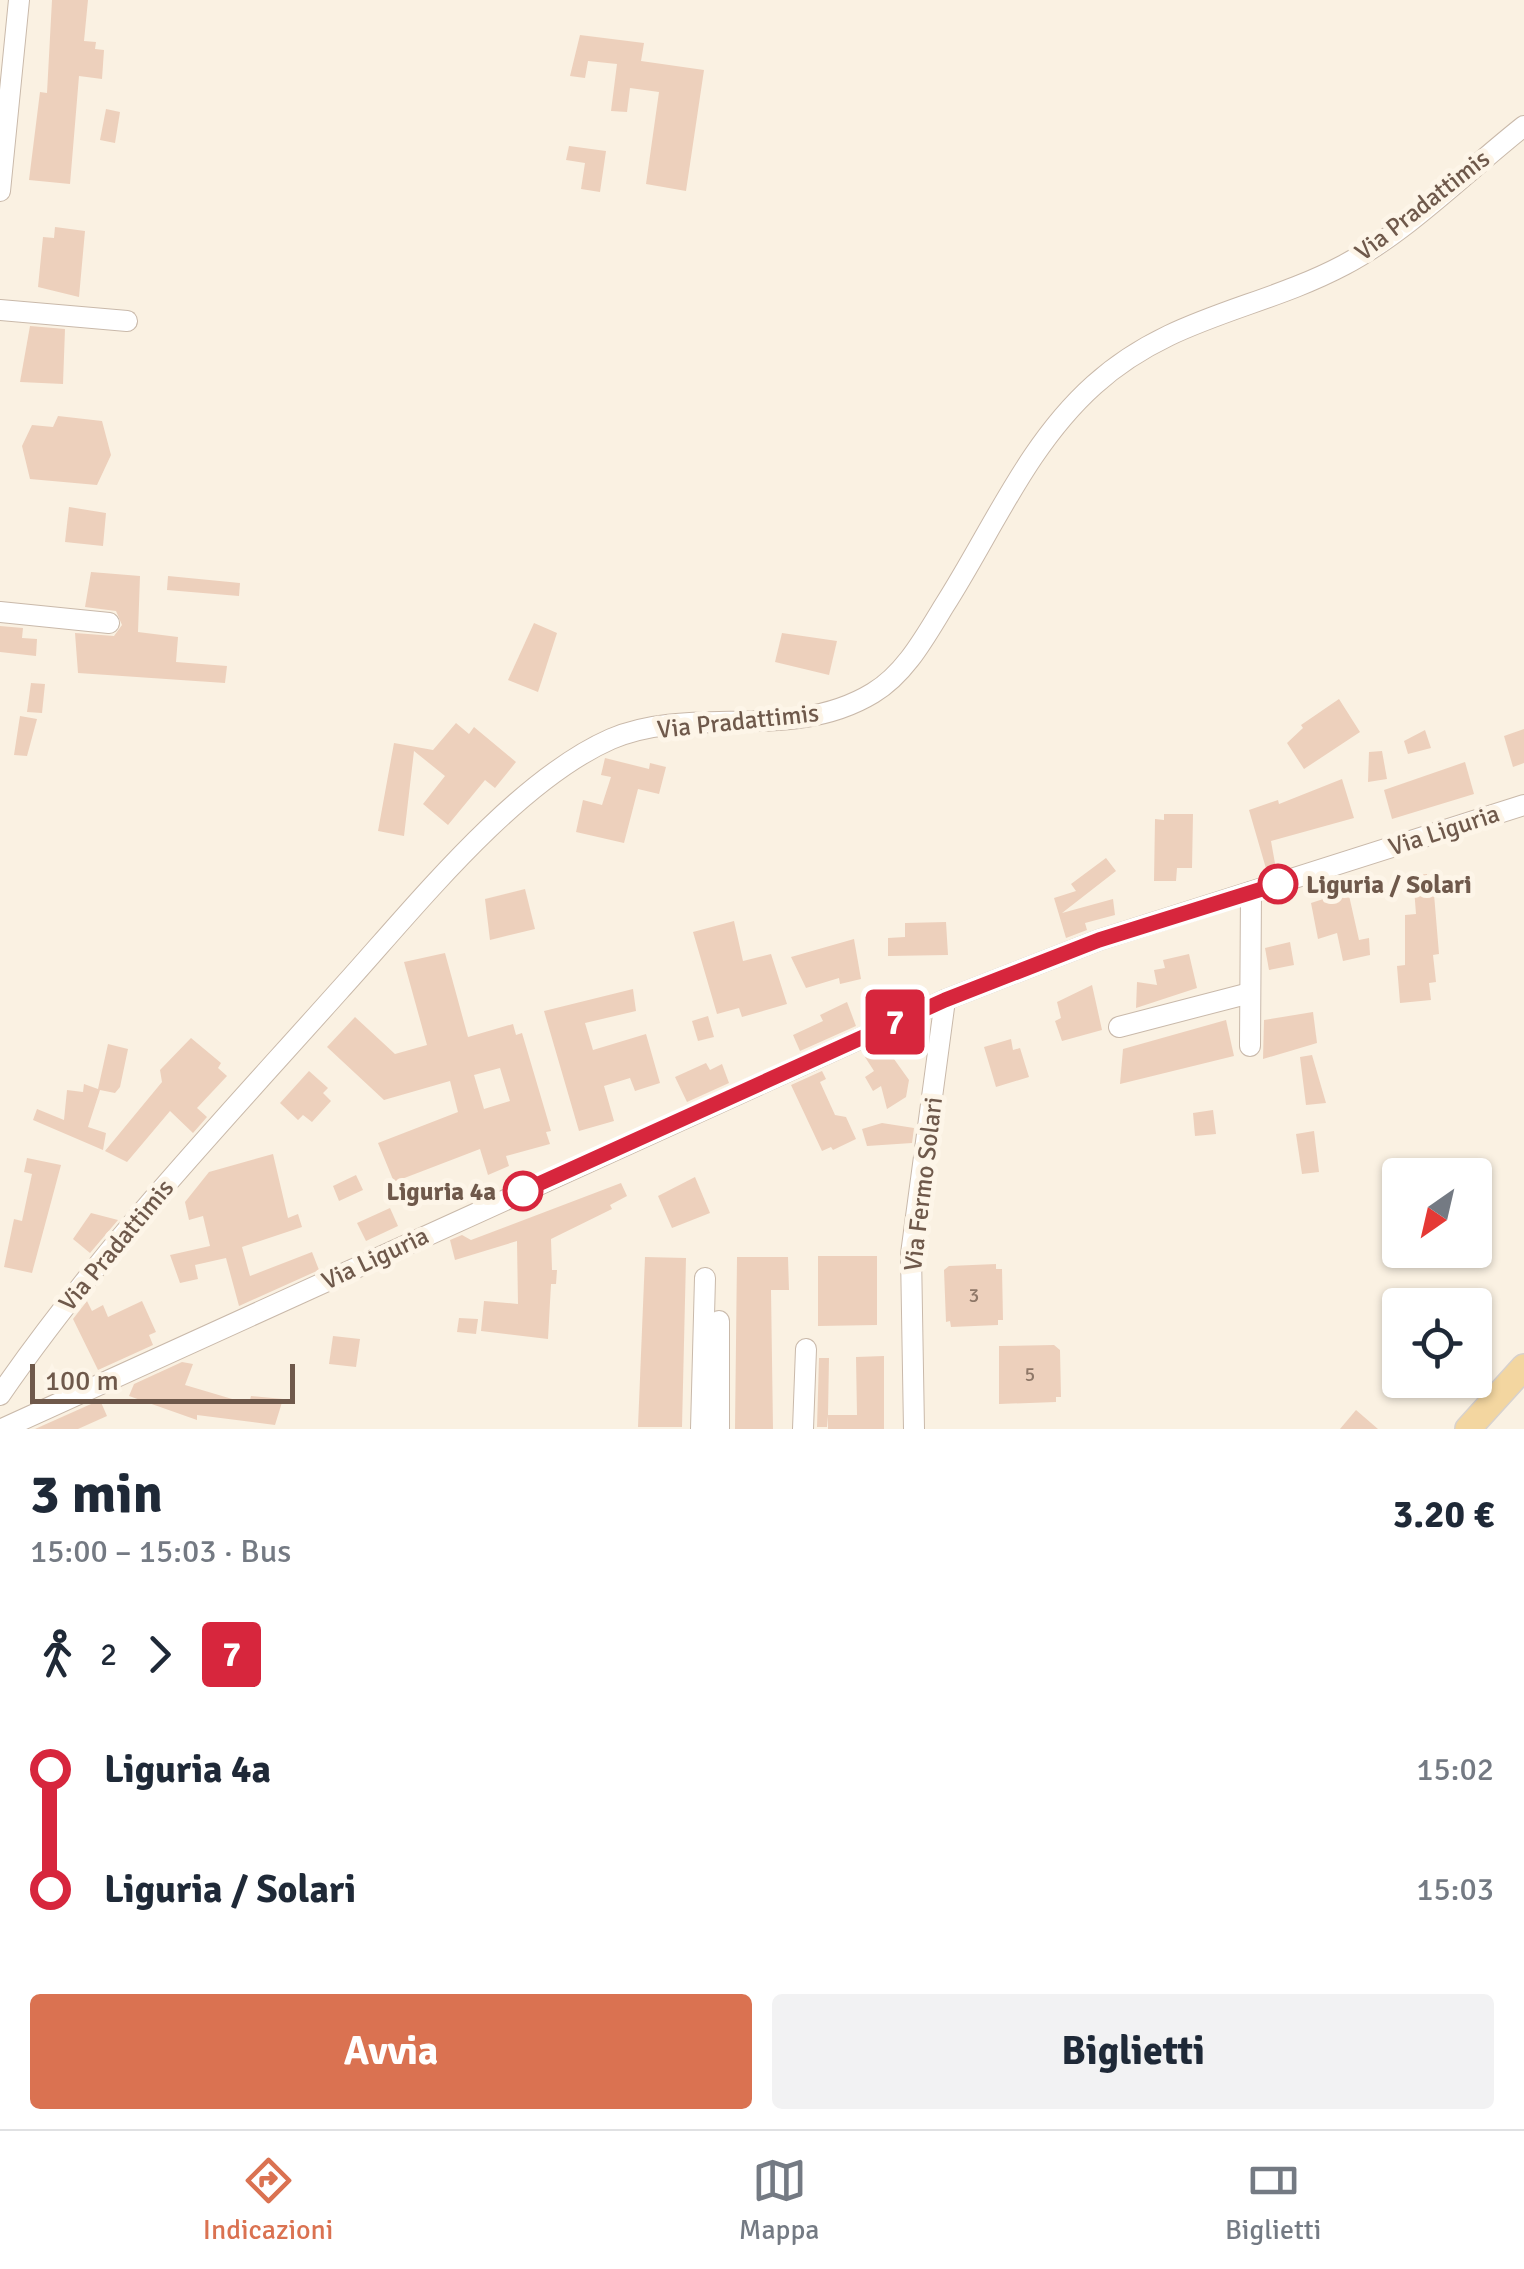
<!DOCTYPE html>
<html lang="it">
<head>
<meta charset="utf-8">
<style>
	:root { --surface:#fff; --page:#f2f2f3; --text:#1f2937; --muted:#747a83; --line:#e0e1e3; --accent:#da7251 }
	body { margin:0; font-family:Signika,sans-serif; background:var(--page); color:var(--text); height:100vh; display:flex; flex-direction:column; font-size:38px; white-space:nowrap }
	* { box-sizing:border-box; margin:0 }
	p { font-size:32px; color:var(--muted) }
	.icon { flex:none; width:55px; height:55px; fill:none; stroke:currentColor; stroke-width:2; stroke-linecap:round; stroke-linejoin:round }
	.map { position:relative; height:1429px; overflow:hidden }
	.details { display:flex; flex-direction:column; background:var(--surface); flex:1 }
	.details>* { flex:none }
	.badge { padding:0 20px; border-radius:8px; font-size:35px; line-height:65px }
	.needle { width:65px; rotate:214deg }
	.controls { position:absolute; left:1382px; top:1158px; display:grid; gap:20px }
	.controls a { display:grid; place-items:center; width:110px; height:110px; border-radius:10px; background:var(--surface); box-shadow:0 2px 8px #0004; font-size:50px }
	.scale { position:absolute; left:30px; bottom:25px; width:265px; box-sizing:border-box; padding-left:10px; border:5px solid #6f594b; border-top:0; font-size:28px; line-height:35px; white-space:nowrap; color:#6f594b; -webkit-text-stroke:8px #fdf5e8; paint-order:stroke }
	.map>.badge { position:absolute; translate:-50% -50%; box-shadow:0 0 0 5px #fff }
	.legs { display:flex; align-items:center; gap:15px; height:110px; padding:0 30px; font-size:32px }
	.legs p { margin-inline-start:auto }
	.head { display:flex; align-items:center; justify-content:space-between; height:170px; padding:0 30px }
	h1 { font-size:55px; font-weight:700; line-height:75px }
	.primary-button { display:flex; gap:20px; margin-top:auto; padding:20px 30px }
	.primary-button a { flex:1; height:115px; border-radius:10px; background:var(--accent); color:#fff; font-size:40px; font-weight:700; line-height:115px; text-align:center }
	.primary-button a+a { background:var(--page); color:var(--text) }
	ul { padding:0 30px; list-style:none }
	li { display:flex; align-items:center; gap:35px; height:120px; font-size:38px }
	li i { display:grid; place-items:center; width:15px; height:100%; margin:0 12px; background:currentColor }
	li i::after { content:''; width:25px; height:25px; margin:-12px; border:8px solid; border-radius:50%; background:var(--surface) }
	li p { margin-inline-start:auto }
	li:first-child i { background:linear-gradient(#0000 50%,currentColor 0) }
	li:last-child i { background:linear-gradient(currentColor 50%,#0000 0) }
	.dock { display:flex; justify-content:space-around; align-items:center; height:140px; border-top:2px solid var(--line); background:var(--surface); font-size:28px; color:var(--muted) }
	.dock a { display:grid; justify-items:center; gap:5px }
	.dock .selected { color:var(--accent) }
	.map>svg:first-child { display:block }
	.building { fill:#edd0bc; fill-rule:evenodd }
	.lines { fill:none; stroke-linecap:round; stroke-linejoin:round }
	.minor-casing { stroke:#c9b9aa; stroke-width:22 }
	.major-casing { stroke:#d7d1cd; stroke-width:28 }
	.minor { stroke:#fff; stroke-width:20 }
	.major { stroke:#f3d6a0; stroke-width:25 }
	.line-1-casing { stroke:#fff; stroke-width:22 }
	.line-1 { stroke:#d7263d; stroke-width:15 }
	.stop-1-dot { fill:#fff; stroke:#d7263d; stroke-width:5 }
	.labels { text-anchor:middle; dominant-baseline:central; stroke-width:10; stroke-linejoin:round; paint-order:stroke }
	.number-label { font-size:20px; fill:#8e7767 }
	.street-label { font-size:25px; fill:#6f594b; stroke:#fdf5e8 }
	.stop-label { font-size:25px; font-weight:bold; fill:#6f594b; stroke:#fdf5e8; text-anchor:start }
</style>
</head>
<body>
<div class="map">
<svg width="1524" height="1429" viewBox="0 0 1524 1429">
	<rect width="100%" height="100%" fill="#faf1e2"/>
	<g class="building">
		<path d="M52,0H88L84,41L96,42L95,49L104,50L102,79L79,76L70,184L29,180L40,92L47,93Z"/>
		<path d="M580,35L644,43L641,61L704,70L686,191L646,184L659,92L630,88L627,112L611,111L617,64L588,61L585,78L570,76Z"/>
		<path d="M106,109L120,112L115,143L100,140Z"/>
		<path d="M569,146L606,151L600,192L581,189L585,163L566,160Z"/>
		<path d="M55,227L85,231L79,297L38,287L43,237L54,238Z"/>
		<path d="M30,326L65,329L63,384L20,382Z"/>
		<path d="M58,416L102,421L111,455L97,485L30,479L22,446L32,425L53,427Z"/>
		<path d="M69,507L106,513L103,546L65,542Z"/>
		<path d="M91,572L140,576L138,632L178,637L176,662L227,666L225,683L78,673L75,633L114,636L122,625L116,611L85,607Z"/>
		<path d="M168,576L240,583L239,596L167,590Z"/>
		<path d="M534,623L557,633L538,692L508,680Z"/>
		<path d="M0,626L23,628L22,638L37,639L36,656L0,652Z"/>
		<path d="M782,633L837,641L829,675L775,662Z"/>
		<path d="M31,683L45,684L42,713L27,712Z"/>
		<path d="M1339,699L1360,732L1304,769L1287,743L1303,728L1301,725Z"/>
		<path d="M20,716L37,719L27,756L14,755Z"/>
		<path d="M456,723L469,734L474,727L516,762L495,788L485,780L448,825L423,804L445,776L414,751L404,836L378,831L394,743L433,750Z"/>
		<path d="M1524,729V763L1513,767L1504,736Z"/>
		<path d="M1425,730L1431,748L1408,754L1404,741Z"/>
		<path d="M1382,751L1387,779L1368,782L1369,752Z"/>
		<path d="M605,758L649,769L650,763L666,767L659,794L638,789L624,843L576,832L583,800L602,805L611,777L601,775Z"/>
		<path d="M1465,762L1474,794L1392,819L1384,790Z"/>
		<path d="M1342,779L1354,818L1271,841L1276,869L1267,872L1249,810L1278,800L1279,804Z"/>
		<path d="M1164,814H1193L1192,868H1177L1176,881H1154L1155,819L1164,820Z"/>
		<path d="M1106,858L1116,871L1062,913L1113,899L1115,915L1085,923L1087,930L1066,938L1054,898L1076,891L1071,884Z"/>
		<path d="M1427,874L1429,894H1434L1439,954L1433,955L1436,982L1429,983L1431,1000L1400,1003L1397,966L1405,965V915L1416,914L1413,875Z"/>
		<path d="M525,889L535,929L490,940L485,899Z"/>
		<path d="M1348,891L1359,940L1369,938L1370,955L1343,961L1337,933L1318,939L1311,903Z"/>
		<path d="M734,921L743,961L771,954L787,1004L742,1017L739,1008L717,1014L693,932Z"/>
		<path d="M946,922L948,955L888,956V938L905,937V923Z"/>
		<path d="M854,939L861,979L840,984L839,978L806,988L791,957Z"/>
		<path d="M1290,942L1294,965L1269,970L1265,948Z"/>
		<path d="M445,953L468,1037L513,1024L516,1035L522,1033L551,1131L546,1132L550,1144L506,1156L509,1166L488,1175L480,1149L394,1182L378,1143L458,1112L450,1081L384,1100L327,1047L355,1017L395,1054L427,1045L404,962ZM500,1068L510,1101L484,1109L474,1075Z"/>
		<path d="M1189,954L1197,988L1136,1008L1137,982L1157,985L1154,970L1165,968L1163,960Z"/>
		<path d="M1092,985L1102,1030L1062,1041L1055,1021L1061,1018L1057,1002Z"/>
		<path d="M633,989L636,1011L585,1023L593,1050L646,1034L660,1083L635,1091L630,1078L604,1086L614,1121L579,1131L544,1011Z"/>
		<path d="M847,1002L856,1026L800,1051L793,1035L823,1021L820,1015Z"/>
		<path d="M1313,1012L1317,1043L1263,1059L1264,1020Z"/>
		<path d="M708,1016L714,1037L698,1041L692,1021Z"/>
		<path d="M1226,1020L1234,1056L1120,1084L1123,1049Z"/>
		<path d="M191,1038L221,1063L218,1068L227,1076L197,1108L207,1117L193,1133L170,1111L127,1162L105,1151L162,1082L160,1070Z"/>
		<path d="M1011,1039L1013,1050L1020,1048L1029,1077L996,1087L984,1047Z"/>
		<path d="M108,1044L128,1049L120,1087L115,1093L100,1090L88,1127L106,1133L103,1150L33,1120L37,1109L64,1120L67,1090L83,1092L84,1084L98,1089Z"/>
		<path d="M884,1045L909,1080L906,1097L887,1109L881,1086L873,1091L865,1077L874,1071L865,1057Z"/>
		<path d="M1312,1055L1326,1103L1306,1105L1300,1057Z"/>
		<path d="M706,1063L710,1070L722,1064L729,1083L687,1102L675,1077Z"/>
		<path d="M309,1071L328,1088L323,1093L331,1101L312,1122L303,1115L298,1120L280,1103Z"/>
		<path d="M822,1071L826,1079L820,1082L835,1115L846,1117L856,1139L833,1150L831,1147L822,1151L791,1085Z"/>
		<path d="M1213,1110L1216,1134L1195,1136L1193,1113Z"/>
		<path d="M882,1123L914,1128L912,1143L867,1146L862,1129Z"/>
		<path d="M1314,1131L1319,1172L1302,1174L1296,1134Z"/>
		<path d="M273,1154L288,1218L298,1214L302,1227L242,1247L250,1276L312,1252L319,1270L239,1306L226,1258L195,1265L198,1279L180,1283L170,1255L210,1246L203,1216L189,1220L185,1202L209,1172Z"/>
		<path d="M27,1158L61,1165L32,1273L4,1267L14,1219L22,1221L32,1174L24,1172Z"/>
		<path d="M356,1175L363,1190L339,1201L333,1186Z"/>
		<path d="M695,1177L710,1213L672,1228L658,1196Z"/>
		<path d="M621,1183L627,1196L610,1205L612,1209L551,1239L552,1270H557L556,1284H551L548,1339L481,1331L484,1301L518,1304L517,1241L455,1260L450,1240L462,1235L471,1240Z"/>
		<path d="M390,1208L398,1226L366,1241L357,1223Z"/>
		<path d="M91,1213L118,1220L90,1253L73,1239Z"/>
		<path d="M818,1256H877V1325L818,1326Z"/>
		<path d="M645,1257L686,1258L682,1427H638Z"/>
		<path d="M737,1257H788L789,1290H771L773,1429H735Z"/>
		<path d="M996,1264V1269H1002L1003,1320H998V1325L951,1327L950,1321L946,1322L944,1270L949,1266Z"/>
		<path d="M87,1301L92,1311L103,1305L108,1317L142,1301L156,1332L149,1335L153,1345L98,1370L73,1319Z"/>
		<path d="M459,1318L478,1319L476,1334L457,1332Z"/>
		<path d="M333,1336L360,1339L356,1367L329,1364Z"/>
		<path d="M1054,1345L1060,1350L1061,1397H1056V1402L999,1404V1346Z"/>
		<path d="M884,1356V1429H828V1416L827,1427H817L819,1358H829L828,1415H857L856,1357Z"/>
		<path d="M182,1362L193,1364L185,1385L249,1404L251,1396L283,1399L275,1425L197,1415V1420L129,1396L134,1384Z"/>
		<path d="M100,1400L107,1416L78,1429H35Z"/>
		<path d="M1356,1410L1378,1429H1340Z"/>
	</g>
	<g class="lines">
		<defs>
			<g id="minor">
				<path d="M0,191L19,0"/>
				<path d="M0,310L127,321"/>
				<path d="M0,612L109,623"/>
				<path d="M1119,1027L1250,993"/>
				<path d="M1250,1046L1251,892"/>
				<path d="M0,1395C100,1250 222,1122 339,991C411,912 513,782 611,739C692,704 791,743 873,693C905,674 925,637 944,606C992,531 1027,445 1094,385C1170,316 1259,310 1344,265C1407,232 1468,170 1524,126"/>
				<path d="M2,1429L945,1000L1099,940L1524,805"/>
				<path d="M701,1429L705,1278"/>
				<path d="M719,1429V1321"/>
				<path d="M803,1429L806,1349"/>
				<path d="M914,1429L911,1254L945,1000"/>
			</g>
			<path id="major" d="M1468,1429L1524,1367"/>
		</defs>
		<use href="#minor" class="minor-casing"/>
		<use href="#major" class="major-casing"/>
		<use href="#minor" class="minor"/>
		<use href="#major" class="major"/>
	</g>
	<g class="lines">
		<defs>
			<path id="line-1" d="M523,1191L945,1000L1099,940L1278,884"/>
		</defs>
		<use href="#line-1" class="line-1-casing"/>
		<use href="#line-1" class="line-1"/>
	</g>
	<g class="stop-1-dot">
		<circle cx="1278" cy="884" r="18"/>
		<circle cx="523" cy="1191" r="18"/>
	</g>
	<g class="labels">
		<g class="number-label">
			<text x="974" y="1295">3</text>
			<text x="1030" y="1374">5</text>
		</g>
		<g class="street-label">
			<text transform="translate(1422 205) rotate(-38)">Via Pradattimis</text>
			<text transform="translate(738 721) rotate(-6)">Via Pradattimis</text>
			<text transform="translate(1444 830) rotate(-18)">Via Liguria</text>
			<text transform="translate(923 1184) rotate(-83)">Via Fermo Solari</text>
			<text transform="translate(116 1245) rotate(-50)">Via Pradattimis</text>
			<text transform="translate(375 1258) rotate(-25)">Via Liguria</text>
		</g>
		<g class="stop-label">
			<text x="1306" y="884">Liguria / Solari</text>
			<text x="496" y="1191" text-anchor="end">Liguria 4a</text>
		</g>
	</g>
</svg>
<div class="controls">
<a><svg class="needle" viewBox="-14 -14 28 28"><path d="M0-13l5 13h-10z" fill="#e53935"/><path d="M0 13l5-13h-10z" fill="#747a83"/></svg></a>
<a><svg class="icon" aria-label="locate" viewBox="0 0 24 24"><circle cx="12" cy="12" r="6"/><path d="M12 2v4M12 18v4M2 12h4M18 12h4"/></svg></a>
</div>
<div class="scale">100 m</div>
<b class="badge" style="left:895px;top:1022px;background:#d7263d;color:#fff">7</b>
</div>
<section class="details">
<div class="head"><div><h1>3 min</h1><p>15:00 – 15:03 · Bus</p></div><b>3.20 €</b></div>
<div class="legs"><svg class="icon" aria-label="walk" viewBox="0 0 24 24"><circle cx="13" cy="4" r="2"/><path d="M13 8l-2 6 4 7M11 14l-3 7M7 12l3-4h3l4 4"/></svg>2<svg class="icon" aria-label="forward" viewBox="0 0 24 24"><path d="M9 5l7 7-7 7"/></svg><b class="badge" style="background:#d7263d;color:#fff">7</b></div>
<ul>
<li><i style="color:#d7263d"></i><b>Liguria 4a</b><p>15:02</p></li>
<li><i style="color:#d7263d"></i><b>Liguria / Solari</b><p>15:03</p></li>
</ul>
<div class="primary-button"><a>Avvia</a><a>Biglietti</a></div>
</section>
<nav class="dock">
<a class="selected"><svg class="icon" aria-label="directions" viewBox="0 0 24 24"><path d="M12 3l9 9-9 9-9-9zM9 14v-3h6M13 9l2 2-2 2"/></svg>Indicazioni</a>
<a><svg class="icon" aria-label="map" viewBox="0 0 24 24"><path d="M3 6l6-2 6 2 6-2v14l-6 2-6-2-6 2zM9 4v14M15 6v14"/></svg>Mappa</a>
<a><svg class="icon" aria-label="tickets" viewBox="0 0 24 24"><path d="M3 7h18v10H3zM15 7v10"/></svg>Biglietti</a>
</nav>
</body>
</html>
